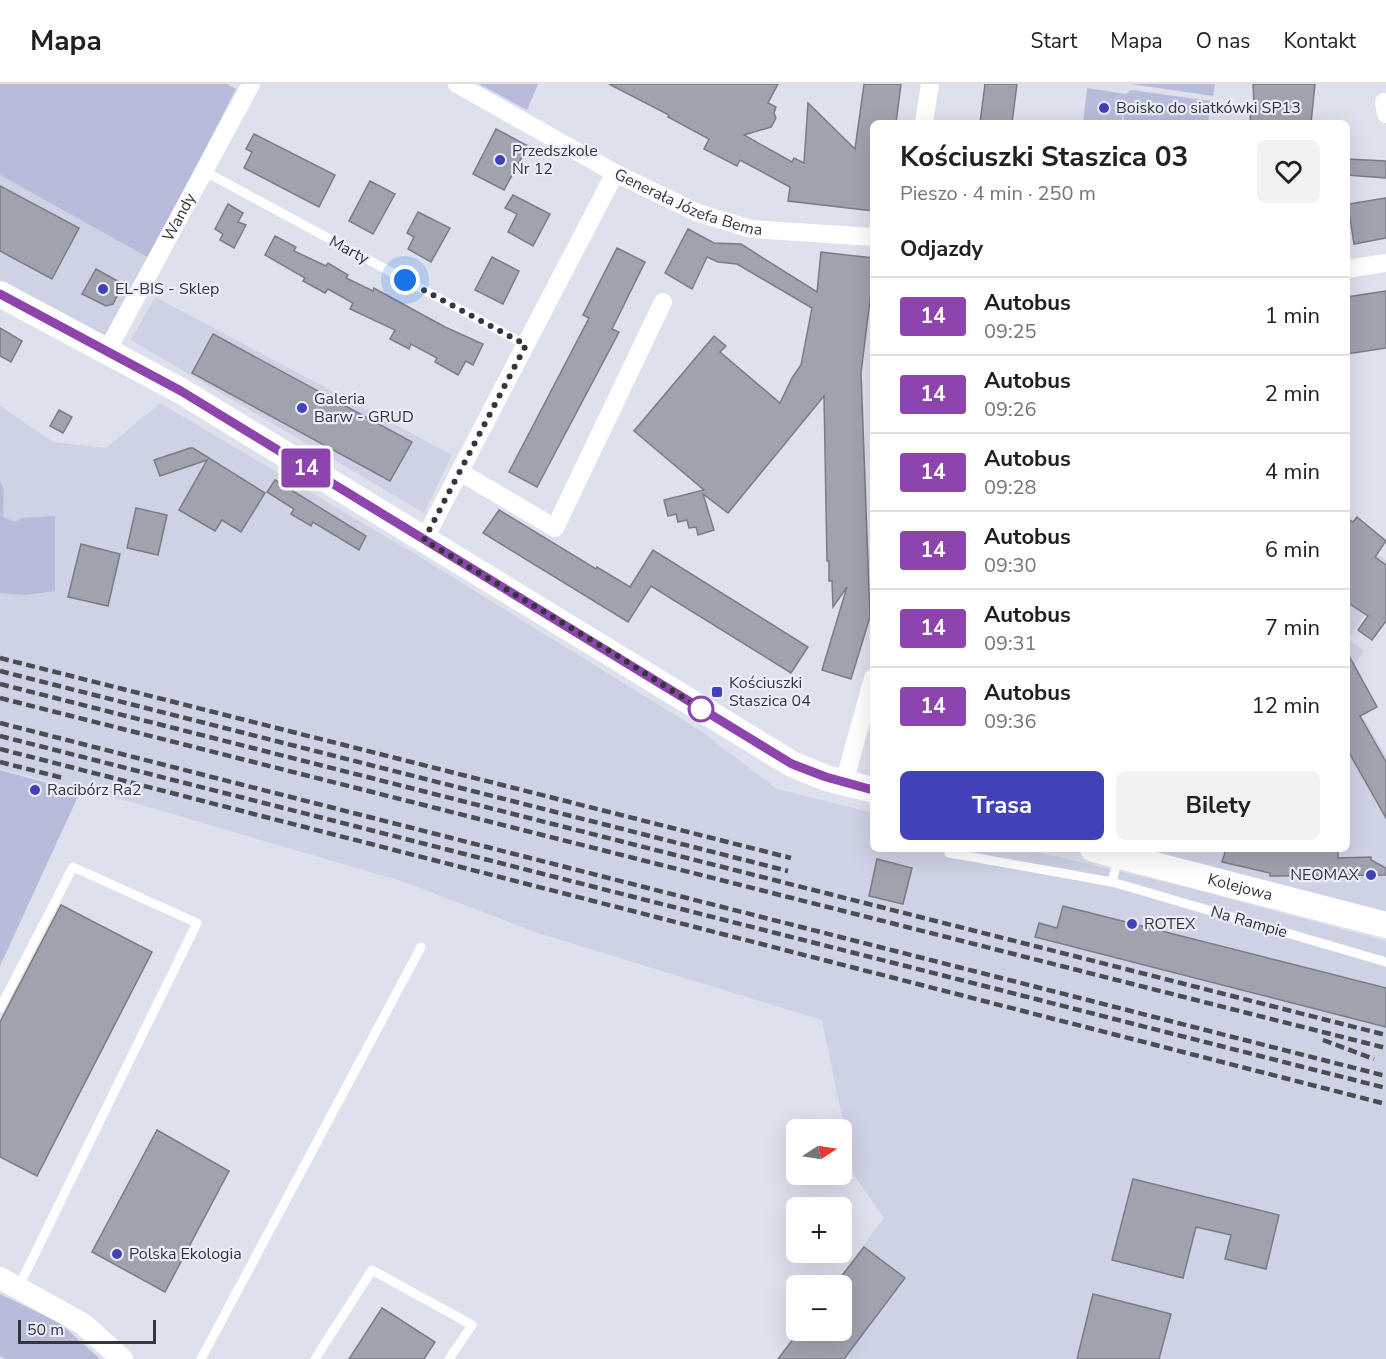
<!DOCTYPE html>
<html lang="pl">
<head>
<meta charset="utf-8">
<style>
	:root { --surface:#fff; --page:#f2f2f2; --text:#202124; --muted:#757577; --line:#e0e0e0; --accent:#4142b7 }
	body { margin:0; font-family:"Nunito Sans",sans-serif; background:var(--page); color:var(--text); height:100vh; display:flex; flex-direction:column; font-size:22px; white-space:nowrap }
	* { box-sizing:border-box; margin:0 }
	p { font-size:20px; color:var(--muted) }
	.icon { flex:none; width:33px; height:33px; fill:none; stroke:currentColor; stroke-width:2; stroke-linecap:round; stroke-linejoin:round }
	.map { position:relative; flex:1; overflow:hidden }
	.details { position:absolute; left:870px; top:36px; width:480px; height:732px; display:flex; flex-direction:column; background:var(--surface); border-radius:9px; box-shadow:0 6px 24px #0002 }
	.details>* { flex:none }
	.badge { padding:0 12px; border-radius:4px; font-size:21px; line-height:39px }
	.needle { width:39px; rotate:78deg }
	.tools { position:absolute; left:786px; top:1035px; display:grid; gap:12px }
	.tools a { display:grid; place-items:center; width:66px; height:66px; border-radius:9px; background:var(--surface); box-shadow:0 6px 24px #0002; font-size:30px }
	.scale { position:absolute; left:18px; bottom:15px; width:138px; box-sizing:border-box; padding-left:6px; border:3px solid #35363b; border-top:0; font-size:16px; line-height:21px; white-space:nowrap; color:#35363b; -webkit-text-stroke:4px #eaedfa; paint-order:stroke }
	.you { position:absolute; width:30px; height:30px; margin:-15px; border:4px solid #fff; border-radius:50%; background:#1a73e8; box-shadow:0 0 0 9px #1a73e833 }
	.map>.badge { position:absolute; translate:-50% -50%; box-shadow:0 0 0 3px #fff }
	h2 { padding:0 30px; font-size:22px; line-height:54px }
	.round { display:grid; place-items:center; flex:none; width:63px; height:63px; border-radius:9px; background:var(--page) }
	.overview { display:flex; align-items:center; justify-content:space-between; height:102px; padding:0 30px }
	h1 { font-size:28px; font-weight:700; line-height:45px }
	.action { display:flex; gap:12px; margin-top:auto; padding:12px 30px }
	.action a { flex:1; height:69px; border-radius:9px; background:var(--accent); color:#fff; font-size:24px; font-weight:700; line-height:69px; text-align:center }
	.action a+a { background:var(--page); color:var(--text) }
	ul { padding:0; list-style:none }
	li { display:flex; align-items:center; gap:18px; height:78px; padding:0 30px; border-top:2px solid var(--line) }
	li div { flex:1 }
	li b { display:block; font-size:22px }
	li em { font-style:normal }
	li .badge { min-width:66px; font-weight:700; text-align:center }
	header { display:flex; align-items:center; gap:36px; box-sizing:border-box; height:84px; padding:0 30px; background:var(--surface); border-bottom:2px solid var(--line) }
	header strong { font-size:28px }
	nav { display:flex; gap:33px; margin-inline-start:auto; font-size:21px }
	.map>svg:first-child { display:block }
	.built { fill:#cdd2e4 }
	.green { fill:#b6bcd9 }
	.building { fill:#a0a2ae; stroke:#797c87; stroke-width:1.5 }
	.lines { fill:none; stroke-linecap:round; stroke-linejoin:round }
	.service { stroke:#fff; stroke-width:9 }
	.minor { stroke:#fff; stroke-width:18 }
	.tertiary { stroke:#fff; stroke-width:22 }
	.secondary { stroke:#fff; stroke-width:26 }
	.rail { stroke:#4c4d53; stroke-width:4.5; stroke-dasharray:9 4.5; stroke-linecap:butt }
	.line-casing { stroke:#fff; stroke-width:14 }
	.line { stroke:#8e44ad; stroke-width:9 }
	.walk { stroke:#35363b; stroke-width:6; stroke-dasharray:0 10.8 }
	.poi-dot { fill:#4142b7; stroke:#eaedfa; stroke-width:2 }
	.stop-dot { fill:#fff; stroke:#8e44ad; stroke-width:3 }
	.labels { text-anchor:middle; dominant-baseline:central; stroke-width:4.5; stroke-linejoin:round; paint-order:stroke }
	.poi-label { font-size:16px; fill:#35363b; stroke:#eaedfa; text-anchor:start }
	.street-label { font-size:16px; fill:#35363b; stroke:#eaedfa }
</style>
</head>
<body>
<header>
<strong>Mapa</strong>
<nav><a>Start</a><a>Mapa</a><a>O nas</a><a>Kontakt</a></nav>
</header>
<div class="map">
<svg width="1386" height="1275" viewBox="0 0 1386 1275">
	<rect width="100%" height="100%" fill="#dde0ed"/>
	<g class="built">
		<path d="M0,91L149,174L105,252L0,197Z"/>
		<path d="M155,213L452,371L424,429L131,256Z"/>
		<path d="M160,319L425,476L701,647L777,705L873,729V765H1024L1186,803L1386,857V1275H777L798,1247L842,1246V1202L833,1201L884,1134L854,1091L822,936L538,849L401,797L135,719L0,685V322L53,358L106,364Z"/>
		<path d="M1347,449L1386,476V501L1348,555L1364,567L1347,592Z"/>
		<path d="M1347,608L1360,632L1365,637L1386,672V828L1144,765H1347Z"/>
	</g>
	<g class="green">
		<path d="M0,0H227L236,5L149,174L0,91Z"/>
		<path d="M479,0H538L527,26Z"/>
		<path d="M1130,0H1215L1213,12Z"/>
		<path d="M1087,4L1126,10L1131,6L1211,17L1208,39H1123L1125,22L1121,39H1083Z"/>
		<path d="M0,397L4,406L3,433L15,438L22,434L55,432V507L27,511L0,509Z"/>
		<path d="M0,686L80,708L0,882Z"/>
		<path d="M0,1210L60,1239L100,1275H5L0,1272Z"/>
	</g>
	<g class="building">
		<path d="M609,0H778L768,19L776,23L774,29L776,34L771,43L744,51L792,78L794,74L804,79L808,19L855,65L864,0H901L896,39H873V127L788,117L790,103L740,76L737,82L704,65L709,55L668,33L669,31Z"/>
		<path d="M985,0H1017L1012,39H980Z"/>
		<path d="M1253,0H1315L1311,39H1250L1251,23L1254,19Z"/>
		<path d="M496,45L528,62L504,106L473,90Z"/>
		<path d="M254,50L335,91L319,123L244,84L252,68L246,65Z"/>
		<path d="M1347,75L1386,77V94L1347,91Z"/>
		<path d="M370,97L395,110L373,150L349,137Z"/>
		<path d="M0,102L79,144L52,195L0,167Z"/>
		<path d="M513,111L550,130L533,162L508,148L517,130L505,124Z"/>
		<path d="M1386,114V154L1354,160L1348,120Z"/>
		<path d="M228,120L243,129L238,138L246,141L234,164L220,156L223,150L215,145Z"/>
		<path d="M418,128L450,144L431,178L408,165L414,153L407,149Z"/>
		<path d="M688,145L714,159L741,160L817,208L821,168L873,174V192L861,289L870,533L851,595L822,586L847,503L833,523L832,497H829V477H827L824,312L728,429L703,410L714,446L698,451L696,443L689,444L687,436L678,438L676,430L668,432L664,416L704,406L634,347L714,252L726,262L720,268L780,319L792,294L801,281L812,224L737,180L718,178L707,173L692,205L665,189Z"/>
		<path d="M275,152L296,163L294,167L326,182L328,179L348,191L346,194L373,207L374,204L445,243L483,260L473,281L466,277L458,291L435,278L437,274L411,260L409,265L390,255L395,246L350,225L353,219L328,205L325,209L303,197L305,194L265,171Z"/>
		<path d="M617,164L645,178L612,245L619,248L537,403L509,388L589,234L583,231Z"/>
		<path d="M492,173L519,187L503,220L475,206Z"/>
		<path d="M96,185L123,200L113,220L106,222L82,210Z"/>
		<path d="M1386,207V264L1347,270V213Z"/>
		<path d="M0,244L22,257L11,278L0,272Z"/>
		<path d="M213,250L412,358L390,397L192,289Z"/>
		<path d="M59,326L72,333L63,349L50,342Z"/>
		<path d="M190,364H193L265,409L241,448L222,436L215,447L179,426L207,376L160,392L154,376Z"/>
		<path d="M275,396L366,452L359,466L313,438L311,442L291,430L294,425L267,408Z"/>
		<path d="M136,424L167,431L158,471L127,464Z"/>
		<path d="M499,426L596,485L597,483L630,503L653,466L808,563L791,589L651,502L628,538L483,449Z"/>
		<path d="M1357,433L1386,457L1375,473L1386,481V537L1372,556L1358,546L1368,532L1347,518V434L1353,438Z"/>
		<path d="M81,460L120,470L108,522L68,513Z"/>
		<path d="M1347,568L1377,623L1360,632L1386,678V734L1347,665Z"/>
		<path d="M1226,765H1338V774L1371,773V776L1386,784V791L1270,792V789L1222,778Z"/>
		<path d="M877,775L912,784L903,820L869,812Z"/>
		<path d="M61,821L152,868L37,1092L0,1073V938Z"/>
		<path d="M1063,822L1386,904V943L1035,853L1039,839L1057,844Z"/>
		<path d="M157,1046L229,1087L165,1208L92,1168Z"/>
		<path d="M1133,1095L1279,1131L1266,1185L1225,1175L1231,1151L1196,1143L1183,1194L1112,1176Z"/>
		<path d="M864,1163L905,1194L844,1275H778L800,1246H842V1202H834Z"/>
		<path d="M1093,1210L1171,1230L1159,1275H1077Z"/>
		<path d="M382,1224L435,1258L424,1275H349Z"/>
	</g>
	<g class="lines">
		<g class="service">
			<path d="M204,87L526,261"/>
			<path d="M949,769L1112,798"/>
			<path d="M1118,774L1112,798L1386,878"/>
			<path d="M0,924L73,783L197,839L18,1204"/>
			<path d="M201,1275L421,863"/>
			<path d="M315,1275L372,1186L472,1241L449,1275"/>
		</g>
		<g class="minor">
			<path id="s1" d="M457,0L615,89L698,129L751,145L873,153"/>
			<path d="M1384,18L1386,30"/>
			<path d="M924,39L930,0"/>
			<path d="M1347,185L1386,179"/>
			<path id="s2" d="M107,267L251,0"/>
			<path d="M460,388L555,444L663,218"/>
			<path d="M424,456L615,89"/>
			<path d="M844,699L873,594"/>
		</g>
		<path class="tertiary" d="M0,1194L83,1240L122,1275"/>
		<g class="secondary">
			<path d="M0,210L181,307L792,680L826,694L873,706"/>
			<path id="s3" d="M1093,765L1386,841"/>
		</g>
		<g class="rail">
			<path d="M0,574L791,774"/>
			<path d="M0,587L788,787"/>
			<path d="M0,600L1386,951"/>
			<path d="M0,614L1386,964"/>
			<path d="M0,639L1386,992"/>
			<path d="M0,652L1386,1004"/>
			<path d="M0,665L1386,1020"/>
			<path d="M0,678L63,694"/>
			<path d="M1323,956L1374,975"/>
		</g>
	</g>
	<g class="lines">
		<defs>
			<path id="line" d="M0,210L181,307L792,680L826,693L873,706"/>
		</defs>
		<use href="#line" class="line-casing"/>
		<use href="#line" class="line"/>
		<path class="walk" d="M405,196L526,261L424,456L616,571L701,625"/>
	</g>
	<g class="poi-dot">
		<circle cx="1104" cy="24" r="6"/>
		<circle cx="500" cy="76" r="6"/>
		<circle cx="103" cy="205" r="6"/>
		<circle cx="302" cy="324" r="6"/>
		<rect x="711" y="602" width="12" height="12" rx="3"/>
		<circle cx="35" cy="706" r="6"/>
		<circle cx="1371" cy="791" r="6"/>
		<circle cx="1132" cy="840" r="6"/>
		<circle cx="117" cy="1170" r="6"/>
	</g>
	<circle class="stop-dot" cx="701" cy="625" r="12"/>
	<g class="labels">
		<g class="poi-label">
			<text x="1116" y="24">Boisko do siatkówki SP13</text>
			<text x="512" y="67">Przedszkole<tspan x="512" dy="18">Nr 12</tspan></text>
			<text x="115" y="205">EL-BIS - Sklep</text>
			<text x="314" y="315">Galeria<tspan x="314" dy="18">Barw - GRUD</tspan></text>
			<text x="729" y="599">Kościuszki<tspan x="729" dy="18">Staszica 04</tspan></text>
			<text x="47" y="706">Racibórz Ra2</text>
			<text x="1359" y="791" text-anchor="end">NEOMAX</text>
			<text x="1144" y="840">ROTEX</text>
			<text x="129" y="1170">Polska Ekologia</text>
		</g>
		<g class="street-label">
			<text stroke="none"><textPath href="#s1" startOffset="261">Generała Józefa Bema</textPath></text>
			<text stroke="none"><textPath href="#s2" startOffset="152">Wandy</textPath></text>
			<text transform="translate(349 166) rotate(28)">Marty</text>
			<text stroke="none"><textPath href="#s3" startOffset="152">Kolejowa</textPath></text>
			<text transform="translate(1249 838) rotate(16)">Na Rampie</text>
		</g>
	</g>
</svg>
<div class="tools">
<a><svg class="needle" viewBox="-14 -14 28 28"><path d="M0-13l5 13h-10z" fill="#e53935"/><path d="M0 13l5-13h-10z" fill="#757577"/></svg></a>
<a>+</a>
<a>−</a>
</div>
<div class="scale">50 m</div>
<div class="you" style="left:405px;top:196px"></div>
<b class="badge" style="left:306px;top:384px;background:#8e44ad;color:#fff">14</b>
<section class="details">
<div class="overview"><div><h1>Kościuszki Staszica 03</h1><p>Pieszo · 4 min · 250 m</p></div><a class="round"><svg class="icon" aria-label="heart" viewBox="0 0 24 24"><path d="M12 20l-8-8c-3-5 5-10 8-4 3-6 11-1 8 4z"/></svg></a></div>
<h2>Odjazdy</h2>
<ul>
<li><span class="badge" style="background:#8e44ad;color:#fff">14</span><div><b>Autobus</b><p>09:25</p></div><em>1 min</em></li>
<li><span class="badge" style="background:#8e44ad;color:#fff">14</span><div><b>Autobus</b><p>09:26</p></div><em>2 min</em></li>
<li><span class="badge" style="background:#8e44ad;color:#fff">14</span><div><b>Autobus</b><p>09:28</p></div><em>4 min</em></li>
<li><span class="badge" style="background:#8e44ad;color:#fff">14</span><div><b>Autobus</b><p>09:30</p></div><em>6 min</em></li>
<li><span class="badge" style="background:#8e44ad;color:#fff">14</span><div><b>Autobus</b><p>09:31</p></div><em>7 min</em></li>
<li><span class="badge" style="background:#8e44ad;color:#fff">14</span><div><b>Autobus</b><p>09:36</p></div><em>12 min</em></li>
</ul>
<div class="action"><a>Trasa</a><a>Bilety</a></div>
</section>
</div>
</body>
</html>
